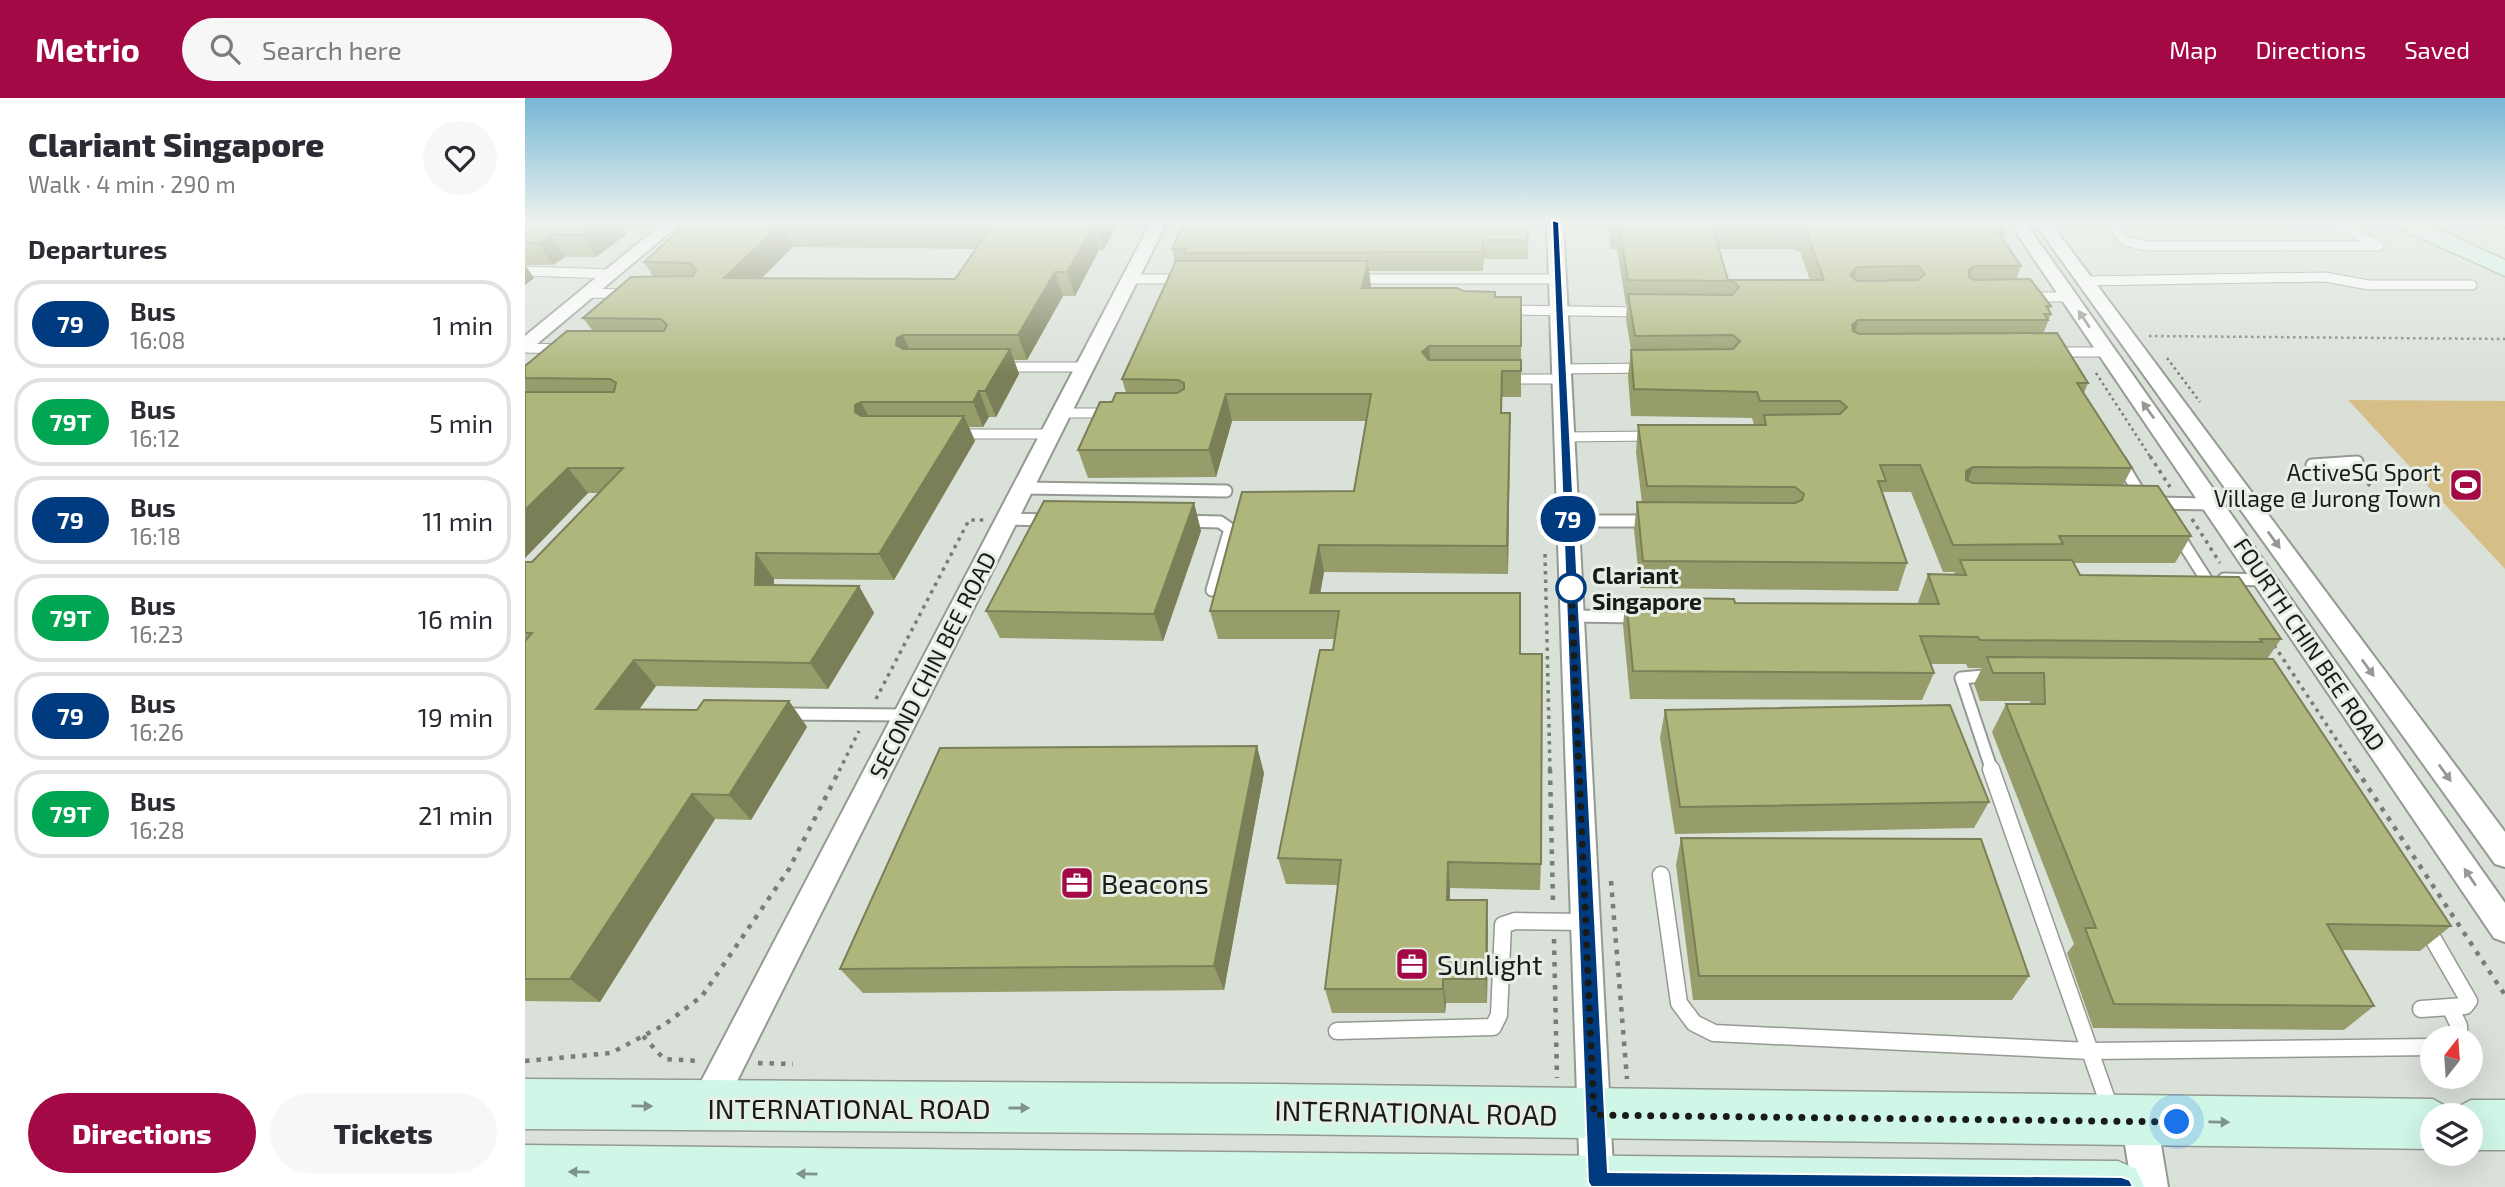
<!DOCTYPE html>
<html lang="en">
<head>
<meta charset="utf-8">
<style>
	:root { --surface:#fff; --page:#f7f7f7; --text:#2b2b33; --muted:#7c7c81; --line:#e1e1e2; --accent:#a30945 }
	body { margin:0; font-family:"Exo 2",sans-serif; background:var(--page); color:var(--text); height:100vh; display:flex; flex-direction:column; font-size:26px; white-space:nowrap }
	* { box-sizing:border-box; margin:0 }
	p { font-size:23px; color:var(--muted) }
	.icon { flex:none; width:38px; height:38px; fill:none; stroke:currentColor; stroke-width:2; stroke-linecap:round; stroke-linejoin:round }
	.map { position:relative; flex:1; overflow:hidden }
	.details { display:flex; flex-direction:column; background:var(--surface); width:525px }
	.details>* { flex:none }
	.badge { padding:0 14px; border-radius:23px; font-size:24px; line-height:46px }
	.needle { width:46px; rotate:17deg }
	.buttons { position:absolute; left:1895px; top:928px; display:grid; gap:14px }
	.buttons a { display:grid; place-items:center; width:63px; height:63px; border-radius:50%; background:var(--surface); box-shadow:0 7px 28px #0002; font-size:35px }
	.you { position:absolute; width:35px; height:35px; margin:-18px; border:5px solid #fff; border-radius:50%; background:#1a73e8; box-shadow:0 0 0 10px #1a73e833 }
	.map>.badge { position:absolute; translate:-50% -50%; box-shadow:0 0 0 4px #fff }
	h2 { padding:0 28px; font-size:26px; line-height:63px }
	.round { display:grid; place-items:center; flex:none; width:74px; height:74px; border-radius:37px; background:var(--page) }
	.headline { display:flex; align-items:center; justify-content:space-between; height:119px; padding:0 28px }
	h1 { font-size:33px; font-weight:800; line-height:52px }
	.primary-button { display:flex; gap:14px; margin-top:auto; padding:14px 28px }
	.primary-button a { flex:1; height:80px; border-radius:42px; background:var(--accent); color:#fff; font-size:28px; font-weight:800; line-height:80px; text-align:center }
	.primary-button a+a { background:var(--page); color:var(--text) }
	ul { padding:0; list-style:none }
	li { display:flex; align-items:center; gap:21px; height:88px; margin:0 14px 10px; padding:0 14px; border:4px solid var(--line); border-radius:28px }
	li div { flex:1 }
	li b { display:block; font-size:26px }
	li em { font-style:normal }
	li .badge { min-width:77px; font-weight:700; text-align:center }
	header { display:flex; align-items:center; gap:42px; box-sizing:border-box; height:98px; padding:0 35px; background:var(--accent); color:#fff }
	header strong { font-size:33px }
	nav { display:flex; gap:38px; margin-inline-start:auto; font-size:24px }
	.search { width:490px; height:63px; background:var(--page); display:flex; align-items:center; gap:18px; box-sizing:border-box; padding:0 24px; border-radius:38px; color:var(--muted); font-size:26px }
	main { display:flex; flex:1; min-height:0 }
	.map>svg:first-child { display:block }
	.green { fill:#d6be87 }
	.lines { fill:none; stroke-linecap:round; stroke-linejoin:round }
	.service-far2-casing { stroke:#949a92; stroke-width:11 }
	.service-far1-casing { stroke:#949a92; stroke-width:15 }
	.service-casing { stroke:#949a92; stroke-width:19 }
	.minor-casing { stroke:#949a92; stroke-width:4 }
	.secondary-casing { stroke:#949a92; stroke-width:3 }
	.path-far2 { stroke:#787d77; stroke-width:2.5; stroke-dasharray:2.5 3.5; stroke-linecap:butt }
	.path-far1 { stroke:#787d77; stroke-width:3.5; stroke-dasharray:3.5 5; stroke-linecap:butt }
	.path { stroke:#787d77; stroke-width:4.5; stroke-dasharray:4.5 7; stroke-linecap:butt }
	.service-far2 { stroke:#fff; stroke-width:9 }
	.service-far1 { stroke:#fff; stroke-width:11 }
	.service { stroke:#fff; stroke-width:16 }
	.minor { fill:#fff; fill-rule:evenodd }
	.secondary { fill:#d0f6e8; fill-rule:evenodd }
	.wall { fill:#969d6b; fill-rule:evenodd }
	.shaded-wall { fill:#7a7f57 }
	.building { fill:#afb67c; stroke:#7a7f57; stroke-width:2; fill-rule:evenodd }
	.oneway { fill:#989897 }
	.oneway2 { fill:#7e938a }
	.line { fill:#003b80; stroke:#fff; stroke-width:2 }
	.walk { stroke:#191b18; stroke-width:7; stroke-dasharray:0 12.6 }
	.stop-dot { fill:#fff; stroke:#003b80; stroke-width:3.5 }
	.labels { text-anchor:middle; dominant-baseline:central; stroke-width:6; stroke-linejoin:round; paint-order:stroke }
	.poi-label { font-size:23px; fill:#191b18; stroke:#e7eee6; text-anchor:end }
	.stop-label { font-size:23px; font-weight:bold; fill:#191b18; stroke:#e7eee6; text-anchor:start }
	.street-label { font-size:23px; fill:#191b18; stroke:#e7eee6 }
	.near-poi-label { font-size:28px; fill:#191b18; stroke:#e7eee6; text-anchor:start }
	.near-street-label { font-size:28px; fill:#191b18; stroke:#e7eee6 }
</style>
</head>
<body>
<header>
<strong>Metrio</strong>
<div class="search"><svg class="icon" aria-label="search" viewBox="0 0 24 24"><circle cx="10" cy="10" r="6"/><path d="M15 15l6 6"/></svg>Search here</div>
<nav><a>Map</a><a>Directions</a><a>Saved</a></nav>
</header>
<main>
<section class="details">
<div class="headline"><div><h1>Clariant Singapore</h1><p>Walk · 4 min · 290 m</p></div><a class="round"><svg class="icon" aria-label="heart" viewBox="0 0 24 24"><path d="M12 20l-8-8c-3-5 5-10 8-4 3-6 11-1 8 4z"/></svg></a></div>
<h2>Departures</h2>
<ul>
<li><span class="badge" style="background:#003b80;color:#fff">79</span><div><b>Bus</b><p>16:08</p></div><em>1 min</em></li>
<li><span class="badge" style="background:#00a651;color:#fff">79T</span><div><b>Bus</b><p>16:12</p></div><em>5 min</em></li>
<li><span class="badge" style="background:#003b80;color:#fff">79</span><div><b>Bus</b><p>16:18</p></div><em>11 min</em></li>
<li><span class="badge" style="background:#00a651;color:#fff">79T</span><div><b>Bus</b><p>16:23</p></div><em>16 min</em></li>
<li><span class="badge" style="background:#003b80;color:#fff">79</span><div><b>Bus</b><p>16:26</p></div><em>19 min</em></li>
<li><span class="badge" style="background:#00a651;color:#fff">79T</span><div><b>Bus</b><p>16:28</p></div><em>21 min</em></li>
</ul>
<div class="primary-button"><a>Directions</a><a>Tickets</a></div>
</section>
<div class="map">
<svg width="1980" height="1089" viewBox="0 0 1980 1089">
	<rect width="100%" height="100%" fill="#dae1d9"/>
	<path class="green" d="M1823,302L1980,303V471Z"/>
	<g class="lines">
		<defs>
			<g id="service-far2">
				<path d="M1585,124L1600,143L1621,148H1854"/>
				<path d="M1810,124L1854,148"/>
				<path d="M0,173L86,176"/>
				<path d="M605,181H657"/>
				<path d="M829,181H1033"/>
				<path d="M1560,183L1800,179L1844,187H1947"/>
				<path d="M63,195L101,196"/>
				<path d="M1505,199H1544"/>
				<path d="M982,212L1117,214"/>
				<path d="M0,250L38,251"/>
				<path d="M1527,254H1581"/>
				<path d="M477,269H559"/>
				<path d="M1036,271L1120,270"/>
				<path d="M980,281H1037"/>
				<path d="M536,315H585"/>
				<path d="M433,336H525"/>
				<path d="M1039,339L1127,338"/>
			</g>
			<g id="service-far1">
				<path d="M1595,363L1618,401"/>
				<path d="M1787,367L1832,364"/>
				<path d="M498,390L701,393"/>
				<path d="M1628,405L1689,406"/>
				<path d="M482,421L523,422"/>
				<path d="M657,423L695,424L705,431L687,492"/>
				<path d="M1043,423H1127"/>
				<path d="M1653,437L1681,481"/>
				<path d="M1699,481L1741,482"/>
				<path d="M1047,518L1114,519"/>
				<path d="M257,616L382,617"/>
				<path d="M1467,673L1436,580L1470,577"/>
			</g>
			<g id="service">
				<path d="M1466,671L1586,1013"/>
				<path d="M1136,777L1154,905L1169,925L1189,935L1565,953L1908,949"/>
				<path d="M1925,909L1934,928V940"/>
				<path d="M1896,911L1940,908L1944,903L1900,827"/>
				<path d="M812,933L968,929L974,917L978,827L990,823L1061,824"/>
			</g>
			<g id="minor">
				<path d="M139,124H157L6,251L0,252V238Z"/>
				<path d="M626,124H642L193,1021L181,1026L169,1021L164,1009L169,997Z"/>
				<path d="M1022,124H1038L1089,1089H1057L1055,1084Z"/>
				<path d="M1484,124H1500L1980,805V844L1969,840Z"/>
				<path d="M1509,124H1525L1980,734V769L1970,766Z"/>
				<path d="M1626,1006L1638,1011L1643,1023L1636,1047L1643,1089H1607L1600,1047L1614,1011Z"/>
			</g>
			<g id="secondary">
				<path d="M1868,124H1897L1980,162V178L1871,129Z"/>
				<path d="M0,981L749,986L1908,1001L1927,1012L1946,1002H1980V1052H1946V1017H1908V1051L749,1036L0,1031Z"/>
				<path d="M0,1047L1593,1063L1611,1071L1619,1089H0Z"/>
			</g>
		</defs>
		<use href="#service-far2" class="service-far2-casing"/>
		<use href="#service-far1" class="service-far1-casing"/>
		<use href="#service" class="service-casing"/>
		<use href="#minor" class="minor-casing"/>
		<use href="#secondary" class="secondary-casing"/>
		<g class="path-far2">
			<path d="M1624,238L1980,241"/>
			<path d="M1642,260L1675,304"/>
			<path d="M1571,275L1626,360"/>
		</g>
		<g class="path-far1">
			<path d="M1625,358L1645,389"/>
			<path d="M1837,379L1846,389"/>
			<path d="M1667,421L1695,465"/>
			<path d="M1020,456L1025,673"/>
			<path d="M1749,547L1832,673"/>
			<path d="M351,601L444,422H459"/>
			<path d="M314,673L334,633"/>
		</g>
		<g class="path">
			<path d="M1025,671L1028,805"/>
			<path d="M1831,671L1980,897"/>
			<path d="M1086,783L1102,981"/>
			<path d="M1029,841L1032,980"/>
			<path d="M118,938L139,961L176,963"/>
			<path d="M0,963L86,955L139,927L177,898L264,771L315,671"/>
			<path d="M233,965L268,966"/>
		</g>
		<use href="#service-far2" class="service-far2"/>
		<use href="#service-far1" class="service-far1"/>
		<use href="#service" class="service"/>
		<use href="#minor" class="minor"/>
		<use href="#secondary" class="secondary"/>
	</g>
	<g class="wall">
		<path d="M0,124L102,136L71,159H40L28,167H0L9,180L0,187Z"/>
		<path d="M163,124H595L578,152H574L550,198H538L502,262H489L494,276L471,319H464L458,329H444L450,343L369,482L249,481L248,487L334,488L349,515L303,591L131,588L114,612H172L264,603L282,629L226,722L190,721L75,904L0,903V464H7L73,395H63L0,460V268L68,233L58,220L128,178L119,164ZM268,149L451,151L430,181L237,180Z"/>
		<path d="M659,124L1003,142V161H959L958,173H844L845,190L938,193L970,199H996V299H977V315H985L983,476L799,474L795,495L995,556L1016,766L1015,792L925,790V802L963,827L962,905H921L920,915H807L800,891L813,787L761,786L753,760L808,552L810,541H693L685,513L829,393L842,323H707L691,379L563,380L553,352L587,304L601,295L597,281L650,165L647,151Z"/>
		<path d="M1082,124H1474L1480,134L1478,141L1496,168L1491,182L1526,208L1524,213L1526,216L1518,236L1563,285L1559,295L1607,370L1598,387L1666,438L1650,465H1548L1555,477L1756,541L1742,561L1926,828L1895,853L1817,852L1849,908L1819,932L1568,930L1542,855L1549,846L1467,634L1481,606H1505V603H1455L1449,586L1457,570H1443L1441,566H1405L1409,575L1397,602L1105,601L1098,527L1101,499L1210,505L1394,506L1393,504L1403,476H1429L1430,474H1418L1386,394H1358L1382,465L1373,493L1115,490L1109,432L1112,404L1117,405L1111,354L1113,327H1229L1227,320L1106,318L1103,278L1106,252L1101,221L1102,207H1101L1092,151H1086ZM1194,151H1268L1275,154L1285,182H1203Z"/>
		<path d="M1949,124H1980V132Z"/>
		<path d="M669,405L676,433L638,543L475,540L461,513Z"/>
		<path d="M1140,612L1464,704L1449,730L1150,736L1135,640Z"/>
		<path d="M739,675L699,892L338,895L315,871Z"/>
		<path d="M1156,740L1504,878L1487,902H1168L1151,767Z"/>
	</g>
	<g class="shaded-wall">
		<path d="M56,124H95L102,136L71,159L57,137Z"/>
		<path d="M574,124H595L578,152L571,129Z"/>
		<path d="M256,126L268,149L213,203L199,180Z"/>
		<path d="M568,129L574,152L550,198L542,174Z"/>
		<path d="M26,137L40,159L28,167L13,145Z"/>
		<path d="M843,163L846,188L840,215L837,190Z"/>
		<path d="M0,167L9,180L0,187Z"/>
		<path d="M1449,168L1441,193L1444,172Z"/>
		<path d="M1332,169L1326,194L1325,177Z"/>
		<path d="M530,174L538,198L502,262L493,237Z"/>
		<path d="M1333,222L1327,248V227Z"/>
		<path d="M378,237L389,262L371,247L372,240Z"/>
		<path d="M904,248L906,274L897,254Z"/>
		<path d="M485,251L494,276L471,319L460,293Z"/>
		<path d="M454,293L464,319L458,329L448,304Z"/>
		<path d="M701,296L707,323L691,379L684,352Z"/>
		<path d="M336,304L349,329L330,314V307Z"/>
		<path d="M985,315V342L983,476L982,448Z"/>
		<path d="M439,318L450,343L369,482L354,456Z"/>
		<path d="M1448,369L1438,396L1441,373Z"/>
		<path d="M43,370L63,395L0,460V412Z"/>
		<path d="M669,405L676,433L638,543L629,516Z"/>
		<path d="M794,447L799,474L792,513L785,495Z"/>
		<path d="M231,455L249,481L248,513L230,487Z"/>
		<path d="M334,488L349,515L303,591L285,565Z"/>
		<path d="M109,562L131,588L95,637L71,611Z"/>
		<path d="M264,603L282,629L226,722L204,697Z"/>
		<path d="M732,648L739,675L699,892L689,868Z"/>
		<path d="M167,696L190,721L75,904L45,881Z"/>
		<path d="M923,764L925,790L924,828L922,802Z"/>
		<path d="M962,802L963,827L962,905L961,881Z"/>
		<path d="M918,881L921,905L920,915L918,891Z"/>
	</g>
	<g class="building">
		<path d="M0,124H75L57,137H26L13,145H0Z"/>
		<path d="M163,124H574L571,129H568L542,174H530L493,237H378L372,240L371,247L378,251H485L460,293H454L448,304H336L330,307V314L336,318H439L354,456L231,455L230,487L334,488L285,565L109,562L71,611L172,612L179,602L264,603L204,697L167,696L45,881H0V543L7,535H0V464H7L98,370H43L0,412V294H89L91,285L85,281L0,280V268L42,233H139L142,227L136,221L58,220L106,179L168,178L171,172L165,165L119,164ZM256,126L467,128L430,181L199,180Z"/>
		<path d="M659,124H1002L1003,142H958V154L659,155L661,151H647Z"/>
		<path d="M1087,124H1474L1480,134H1473L1496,168H1449L1444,172V179L1450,182L1505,181L1526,208H1521L1526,216H1519L1523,222H1333L1327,227L1328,233L1334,236L1532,235L1563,285H1552L1607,370L1448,369L1441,373V382L1448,385L1633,388L1666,438H1534L1538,446L1428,447L1395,367H1355L1361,383H1353L1382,465L1118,463L1112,404L1270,405L1277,402L1279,396L1270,389L1122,388L1113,327H1241L1239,317L1315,316L1322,309L1315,303H1235L1232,294L1109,291L1106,252L1208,251L1215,243L1208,237L1110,238L1103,196L1207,197L1214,189L1207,183L1103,182L1094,127H1088ZM1187,127H1273L1280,130L1299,182H1203ZM1393,168L1400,176L1393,182L1332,183L1325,177L1332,169Z"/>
		<path d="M651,163H843L837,190H932L938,193L970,194V199H996V248H904L897,254L904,262H996V273H977L976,315H985L982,448L794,447L785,495H995V556H1017L1016,766L923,764L922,802H962L961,881H918V891H800L816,762L753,760L795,552H808L814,513H685L717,394L829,393L846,296H701L684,352H553L575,304H587L591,295H652L659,291V285L653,282L597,281Z"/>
		<path d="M519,403L669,405L629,516L461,513Z"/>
		<path d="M1435,462H1547L1555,477L1714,479L1756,541H1735L1737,544L1455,542L1453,539L1395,538L1409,575L1108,573L1101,499L1209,501L1210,505L1414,506L1403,476L1441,477Z"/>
		<path d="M1462,559L1748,561L1926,828L1802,826L1849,908L1589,906L1560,830H1571L1481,606H1520L1519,575H1468Z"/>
		<path d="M1425,607L1464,704L1155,709L1140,612Z"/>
		<path d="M732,648L689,868L315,871L415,650Z"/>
		<path d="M1156,740L1456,741L1504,878H1174Z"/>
	</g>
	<defs><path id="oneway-solid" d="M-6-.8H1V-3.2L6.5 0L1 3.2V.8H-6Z" transform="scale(1.75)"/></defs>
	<g class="oneway">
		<use href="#oneway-solid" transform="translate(1559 221) rotate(-124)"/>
		<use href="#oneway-solid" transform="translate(1623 312) rotate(-126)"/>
		<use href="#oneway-solid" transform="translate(1749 442) rotate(54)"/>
		<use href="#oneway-solid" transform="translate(1843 570) rotate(54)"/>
		<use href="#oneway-solid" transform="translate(1920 675) rotate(54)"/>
		<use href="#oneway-solid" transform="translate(1945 779) rotate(-124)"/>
	</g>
	<g class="oneway2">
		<use href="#oneway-solid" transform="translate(117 1008) rotate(1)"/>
		<use href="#oneway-solid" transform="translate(494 1010)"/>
		<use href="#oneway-solid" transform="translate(1694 1024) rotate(1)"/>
		<use href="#oneway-solid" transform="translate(54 1074) rotate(-179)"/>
		<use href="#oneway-solid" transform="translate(282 1076) rotate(-179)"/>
	</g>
	<linearGradient id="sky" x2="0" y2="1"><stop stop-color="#76b7d5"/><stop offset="0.45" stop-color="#eef2ee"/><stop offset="1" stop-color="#eef2ee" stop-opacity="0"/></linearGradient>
	<rect width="1980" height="277" fill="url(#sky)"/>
	<path class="line" d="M1027,122L1034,124L1083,1074L1597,1079L1605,1082L1608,1089H1066L1063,1084Z"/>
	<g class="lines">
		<path class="walk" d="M1046,490V486L1069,1017L1652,1024"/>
	</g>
	<defs>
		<symbol id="stadium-square" viewBox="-11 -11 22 22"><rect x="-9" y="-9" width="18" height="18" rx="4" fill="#a30945" stroke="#e7eee6"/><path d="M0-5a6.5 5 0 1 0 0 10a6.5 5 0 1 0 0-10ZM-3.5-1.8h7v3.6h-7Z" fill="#fff"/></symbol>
		<symbol id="office-square" viewBox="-11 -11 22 22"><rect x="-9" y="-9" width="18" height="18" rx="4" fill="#a30945" stroke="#e7eee6"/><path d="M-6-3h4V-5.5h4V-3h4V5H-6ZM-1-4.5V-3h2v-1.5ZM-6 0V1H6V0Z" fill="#fff"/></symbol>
	</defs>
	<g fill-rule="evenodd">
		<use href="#stadium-square" x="1922" y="368" width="38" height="38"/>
		<use href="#office-square" x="533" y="766" width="38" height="38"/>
		<use href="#office-square" x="868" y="847" width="38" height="38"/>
	</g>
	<circle class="stop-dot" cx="1046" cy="490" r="14"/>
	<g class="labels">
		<g class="poi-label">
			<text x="1916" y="374">ActiveSG Sport<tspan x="1916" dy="26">Village @ Jurong Town</tspan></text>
		</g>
		<g class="stop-label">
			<text x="1067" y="477">Clariant<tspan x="1067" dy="26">Singapore</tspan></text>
		</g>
		<g class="street-label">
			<text transform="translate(1785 546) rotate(56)">FOURTH CHIN BEE ROAD</text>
			<text transform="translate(407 567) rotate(-63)">SECOND CHIN BEE ROAD</text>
		</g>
		<g class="near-poi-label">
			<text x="576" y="785">Beacons</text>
			<text x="912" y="866">Sunlight</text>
		</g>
		<g class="near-street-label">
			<text x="324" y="1010">INTERNATIONAL ROAD</text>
			<text transform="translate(891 1014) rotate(1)">INTERNATIONAL ROAD</text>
		</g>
	</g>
</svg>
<div class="buttons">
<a><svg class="needle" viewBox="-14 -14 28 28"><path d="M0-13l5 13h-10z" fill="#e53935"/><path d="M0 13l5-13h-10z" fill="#7c7c81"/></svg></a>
<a><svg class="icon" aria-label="layers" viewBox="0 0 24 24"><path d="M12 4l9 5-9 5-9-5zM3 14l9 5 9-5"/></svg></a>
</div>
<div class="you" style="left:1652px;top:1024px"></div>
<b class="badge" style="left:1043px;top:421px;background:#003b80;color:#fff">79</b>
</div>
</main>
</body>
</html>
